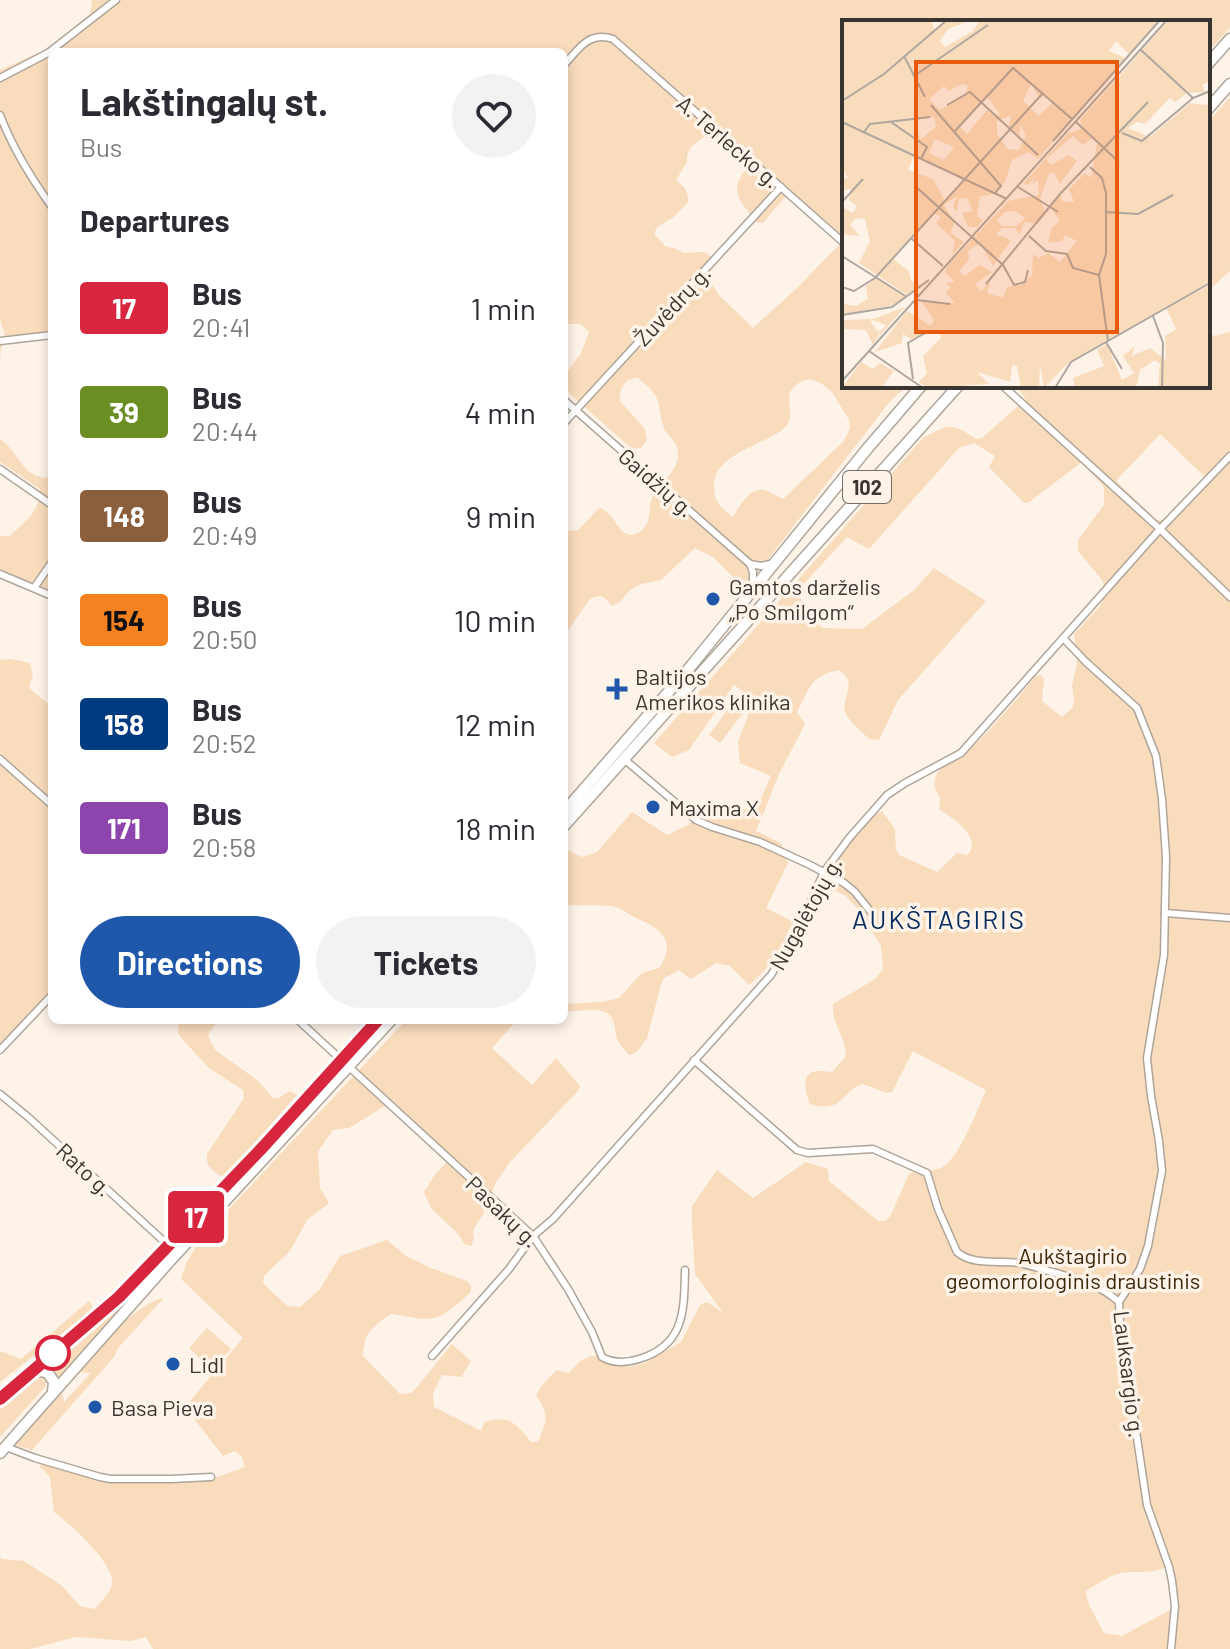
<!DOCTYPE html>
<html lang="en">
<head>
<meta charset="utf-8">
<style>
	:root { --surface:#fff; --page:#f2f2f3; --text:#2b2b33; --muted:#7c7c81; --accent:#1f58aa }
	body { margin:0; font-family:Barlow,sans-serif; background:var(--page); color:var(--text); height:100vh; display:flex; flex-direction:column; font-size:30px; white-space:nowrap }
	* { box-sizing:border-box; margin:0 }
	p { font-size:26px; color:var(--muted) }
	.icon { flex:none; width:44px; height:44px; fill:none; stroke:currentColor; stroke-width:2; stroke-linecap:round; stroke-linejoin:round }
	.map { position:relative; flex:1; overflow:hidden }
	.side { position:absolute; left:48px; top:48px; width:520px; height:976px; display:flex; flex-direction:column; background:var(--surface); border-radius:12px; box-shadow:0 4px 12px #0003 }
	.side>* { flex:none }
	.badge { padding:0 16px; border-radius:6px; font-size:28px; line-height:52px }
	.map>.badge { position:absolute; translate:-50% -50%; box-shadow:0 0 0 4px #fff }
	h2 { padding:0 32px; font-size:30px; line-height:72px }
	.round { display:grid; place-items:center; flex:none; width:84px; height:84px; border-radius:42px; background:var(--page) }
	.overview { display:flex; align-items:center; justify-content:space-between; height:136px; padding:0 32px }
	h1 { font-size:38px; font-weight:700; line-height:60px }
	.action { display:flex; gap:16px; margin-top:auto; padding:16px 32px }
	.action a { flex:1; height:92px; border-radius:48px; background:var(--accent); color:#fff; font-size:32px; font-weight:700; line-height:92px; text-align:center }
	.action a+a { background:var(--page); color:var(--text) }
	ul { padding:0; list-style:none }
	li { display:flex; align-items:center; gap:24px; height:104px; padding:0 32px }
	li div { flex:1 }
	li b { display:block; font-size:30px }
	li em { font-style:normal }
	li .badge { min-width:88px; font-weight:700; text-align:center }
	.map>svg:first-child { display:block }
	.green { fill:#f9dcbc; fill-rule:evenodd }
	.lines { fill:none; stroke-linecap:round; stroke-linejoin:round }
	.minor-casing { stroke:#aea59a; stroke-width:9 }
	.primary-casing { stroke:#aea59a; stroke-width:13 }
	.minor { stroke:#fff; stroke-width:6 }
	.primary { stroke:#fff; stroke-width:10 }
	.line-casing { stroke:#fff; stroke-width:18 }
	.line { stroke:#d7263d; stroke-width:12 }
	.poi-dot { fill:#1f58aa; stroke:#fef3e8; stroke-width:3 }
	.stop-dot { fill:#fff; stroke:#d7263d; stroke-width:4 }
	.labels { text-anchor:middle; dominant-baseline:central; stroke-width:7; stroke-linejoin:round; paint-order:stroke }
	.shield { fill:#fef3e8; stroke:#746e68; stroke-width:2 }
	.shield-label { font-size:20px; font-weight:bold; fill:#393531 }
	.street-label { font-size:22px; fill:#393531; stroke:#fef3e8 }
	.poi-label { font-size:22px; fill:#393531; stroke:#fef3e8; text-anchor:start }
	.park-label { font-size:22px; fill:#3d270a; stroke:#fef3e8 }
	.quarter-label { font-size:26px; letter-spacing:2px; fill:#082d60; stroke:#fef3e8 }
	.inset-road { fill:none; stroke:#afa79f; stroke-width:2 }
	.view { fill:#e8590c; fill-opacity:0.15; stroke:#e8590c; stroke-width:4 }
	.inset-edge { fill:none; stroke:#393531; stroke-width:4 }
</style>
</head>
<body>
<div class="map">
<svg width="1230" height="1649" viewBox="0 0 1230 1649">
	<rect width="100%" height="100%" fill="#fef3e8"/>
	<g class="green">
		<path d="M91,0H1230V28L1208,52V22H844V386H907L891,400L745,589L713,557L695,548L661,580L641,584L629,591L620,602L612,606C606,597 600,593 590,599L564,636V527L568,531L578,530L599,508C616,512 616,534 631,535C637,535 643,530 646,525C651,517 648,505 653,496C661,483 679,470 678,453C678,443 671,439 666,432C660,422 661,412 658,402C655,391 646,385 638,378C624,378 620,388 620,401L645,429L647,440L641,448L632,449L570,394L565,384L564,376L581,353L589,332L581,324H564V52H52V338L5,343L1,348L0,362V339L5,336L0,319V70L47,49L90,14L92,7ZM721,128L754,158C729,189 733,195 758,223H763L790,191L844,240L796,289L753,328L719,295L707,277L717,260L704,252L683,253L676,249L665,246L654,234L657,227L674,217L689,201L685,188L676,180L687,162V156L691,147L707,134ZM805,380H813L822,384L832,392L849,420L850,428L844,441L783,499C778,497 769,491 764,490C749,488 739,507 733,517C728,513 722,509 719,504C715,500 714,492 714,487C711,456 763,445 782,430C803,413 773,393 805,380Z"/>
		<path d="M1230,97V271L1208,291V122Z"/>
		<path d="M1208,332L1215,336L1230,332V1649H153L146,1637L131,1641L76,1637L30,1649H0V1557L3,1559L24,1561L61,1585L80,1606L95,1609C101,1601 111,1593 112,1583C115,1564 69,1523 54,1512L50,1477L39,1466L45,1462L93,1479L175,1483L212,1479L245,1467L242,1457L235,1451L223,1456L185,1407L243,1338L181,1279L186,1264L199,1241L406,1020H517L492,1048L532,1085L556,1058L580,1086L578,1091L510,1162L496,1182L483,1214L475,1227L473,1232L474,1239L471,1246L464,1244L459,1235L431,1208L424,1192L436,1173L450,1159L449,1154L393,1101L349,1128L333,1130L318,1151L320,1188L329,1203L307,1220L290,1251L264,1276L263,1283L287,1306L300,1307L320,1289L340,1256L387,1240L406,1256L431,1268L467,1281L471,1286V1292C436,1323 438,1322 391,1314C372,1327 364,1332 363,1356L400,1394L412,1393L452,1344L471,1361L461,1377L442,1375L433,1393L434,1407L481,1431L484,1422C510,1415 516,1423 531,1442H538C547,1419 550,1417 536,1395L543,1384L557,1370L569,1373L580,1361L591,1356H599L607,1364L630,1367L645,1363L681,1342L700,1305L707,1302L723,1313L695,1274L692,1225V1206L717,1170L753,1198L806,1162L828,1169L829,1181L878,1221H885L890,1217L909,1174C919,1169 931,1172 941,1168C959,1160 978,1108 986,1090L913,1051L892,1092L887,1093L863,1084C839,1092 844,1114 810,1104C806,1093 799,1072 818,1071C822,1070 827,1072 832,1072L846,1056C846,1038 831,1022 833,1004L875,979L883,969L881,946L857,908L846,896L827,887L801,934L789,929C779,954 770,968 749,985L730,966L716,963L691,979L679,970L664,978L661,985L647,1038L637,1052L629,1055C625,1050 619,1045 617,1039C613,1024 617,1013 597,1010C586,1009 575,1012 564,1011V1004L602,1002L619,998L641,974L660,967C676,941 662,929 638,919C631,916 623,909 616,907C601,904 579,906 564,905V850L565,849L582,857L597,852L632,812L667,835L688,825L707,805L756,810L771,776L740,763L738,742L754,700L734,685L689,750L672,757L654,743L923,438C951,424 949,422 976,439L982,438L1026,399L1016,386H1208ZM1160,434L1206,478L1164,520H1157L1116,481ZM974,443L995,456L989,467L1024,503H1028L1082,462L1104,487V505L1078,540V551L1103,581L1105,594L1101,605L1074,634L1077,663L1072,686L1074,701L1073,707L1062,717L1042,701L1044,679L1041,675L1036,676C1013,703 990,732 963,756C955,762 942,765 937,774C932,782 935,791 940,797L939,809C953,819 982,835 968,855L957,853L937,872L899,855L896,849L895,829L882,811L849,832L820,875L793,922L766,908L788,863L781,843L756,831L780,772L805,724L797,712C810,688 810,676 839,670C860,685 839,697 846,714C850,723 862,732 869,739L879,740L898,700L986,601L934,568L914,590L862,629L823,628L806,615L798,590L847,537L869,549L959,448ZM1166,1567L1172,1609L1122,1636L1104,1633L1089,1605L1085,1591C1097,1585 1107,1576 1121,1573C1137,1570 1149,1575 1166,1567Z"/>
		<path d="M0,439C17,450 23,477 46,478L52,470V592L0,569V536H10C25,521 40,512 40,489L0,462Z"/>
		<path d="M11,659L30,663L33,675L29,688L52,707V990L0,1046V660Z"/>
		<path d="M740,693L751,702L720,743L709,735Z"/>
		<path d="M179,1020H218L208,1035L215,1050L257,1080L273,1098H278L290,1091L297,1095L224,1178C214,1171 205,1167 207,1154L244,1098L243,1090L209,1068L182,1039L178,1032Z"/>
		<path d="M180,1239L182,1241L59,1378L58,1379L55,1373L45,1368L141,1282Z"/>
		<path d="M164,1298L118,1348L114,1357L32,1450L14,1445L62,1392L64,1402L91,1373L80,1372C93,1351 139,1301 164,1298Z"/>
		<path d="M89,1301L94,1309L0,1382V1351L21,1359Z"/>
		<path d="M207,1328L231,1349L212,1370L189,1348Z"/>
		<path d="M42,1378L46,1381V1386L0,1437V1409L35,1380Z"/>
	</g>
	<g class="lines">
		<defs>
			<g id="minor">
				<path d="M564,65C579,49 588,31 613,39L844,243"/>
				<path d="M0,78L48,53L116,0"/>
				<path d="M0,115C13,149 31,178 52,207"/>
				<path d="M0,341L52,335"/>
				<path d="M1003,386L1160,529L1230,597"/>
				<path d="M564,400L750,564"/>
				<path d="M564,423L781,187"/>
				<path d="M0,469L52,505"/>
				<path d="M750,564L753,572V588"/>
				<path d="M750,564L761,566L774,563"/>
				<path d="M0,574L52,596"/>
				<path d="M34,588L52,562"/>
				<path d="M1064,639L1086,662L1137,708L1156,756L1162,799L1166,857L1164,955L1147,1058L1151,1096L1159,1141L1162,1171L1148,1246L1140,1269L1119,1302L1120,1324L1147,1505L1169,1567L1172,1581L1175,1606L1171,1649"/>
				<path d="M0,759L52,805"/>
				<path d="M624,759L696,820L712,827L760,842L810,865L844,883L855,892L870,911"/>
				<path d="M1165,913L1230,918"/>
				<path d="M298,1020L533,1236L568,1289L592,1332L602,1357C614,1364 626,1363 639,1359C685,1345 684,1311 685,1270"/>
				<path d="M0,1050L52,995"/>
				<path d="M694,1060L797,1150L808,1153L873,1149L927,1173L938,1209L957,1252C973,1266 999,1260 1019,1263C1031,1265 1043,1270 1056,1273C1080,1280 1100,1285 1119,1302"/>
				<path d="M0,1094L28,1117L169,1246"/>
				<path d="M432,1356L509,1269L533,1236L553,1219L771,975L795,936L824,872L850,837L874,810L887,795L905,783L961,753L1160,529L1230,456"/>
				<path d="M6,1447L35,1458L100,1477L111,1479H171L211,1477"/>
			</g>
			<g id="primary">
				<path d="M1208,64L1230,39"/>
				<path d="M1208,109L1230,84"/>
				<path d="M564,812L691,666L867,449L921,386"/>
				<path d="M564,826L958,386"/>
				<path d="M32,1373L41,1371L48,1373L54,1382L53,1392"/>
				<path d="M0,1399L119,1297L263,1147L378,1020"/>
				<path d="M0,1453L169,1262L391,1020"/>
			</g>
		</defs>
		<use href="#minor" class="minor-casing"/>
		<use href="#primary" class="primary-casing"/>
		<use href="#minor" class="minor"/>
		<use href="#primary" class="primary"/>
	</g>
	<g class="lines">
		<defs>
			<path id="line" d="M0,1399L119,1297L263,1147L378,1020"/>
		</defs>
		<use href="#line" class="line-casing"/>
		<use href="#line" class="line"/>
	</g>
	<g class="poi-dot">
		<circle cx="713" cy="599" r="8"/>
		<path d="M613 677h8v8h8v8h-8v8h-8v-8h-8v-8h8z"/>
		<circle cx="653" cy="807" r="8"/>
		<circle cx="173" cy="1364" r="8"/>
		<circle cx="95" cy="1407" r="8"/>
	</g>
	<circle class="stop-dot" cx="53" cy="1353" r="16"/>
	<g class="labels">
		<rect class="shield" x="843" y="471" width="48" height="32" rx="6"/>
		<g class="shield-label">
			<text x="867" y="487">102</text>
		</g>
		<g class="street-label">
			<text transform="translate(729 141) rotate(41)">A. Terlecko g.</text>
			<text transform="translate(672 305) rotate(-47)">Žuvėdrų g.</text>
			<text transform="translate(657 482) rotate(41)">Gaidžių g.</text>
			<text transform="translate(805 913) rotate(-61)">Nugalėtojų g.</text>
			<text transform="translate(85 1169) rotate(43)">Rato g.</text>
			<text transform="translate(503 1211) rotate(44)">Pasakų g.</text>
			<text transform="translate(1130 1374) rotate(83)">Lauksargio g.</text>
		</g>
		<g class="poi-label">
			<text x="729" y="586">Gamtos darželis<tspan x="729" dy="25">„Po Smilgom“</tspan></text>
			<text x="635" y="676">Baltijos<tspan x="635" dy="25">Amerikos klinika</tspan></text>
			<text x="669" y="807">Maxima X</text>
			<text x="189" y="1364">Lidl</text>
			<text x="111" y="1407">Basa Pieva</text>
		</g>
		<g class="park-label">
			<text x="1073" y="1255">Aukštagirio<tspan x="1073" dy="25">geomorfologinis draustinis</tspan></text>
		</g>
		<g class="quarter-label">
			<text x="939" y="918">AUKŠTAGIRIS</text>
		</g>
	</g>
	<g transform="translate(842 20)">
		<rect width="368" height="368" fill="#fef3e8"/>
		<path d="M0,0H88L93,9L103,0H129L106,9L98,21L103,27L131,11L138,0H316L287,34L274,21L267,31L283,38L196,139L187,132L170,140L163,162L148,175L138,176L135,197L141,200L135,207H126L120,193L131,191L125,178L117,179L115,192L111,187L115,176L102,185L113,202L108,213L122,222L110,235L113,221L94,203L99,197L93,194L51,239L66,250L70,262L77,265L89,257L65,275L17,243L28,221L23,199L14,198L8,205L18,216L0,214V187L11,193L15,186L7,180L9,169L0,171V158H6L0,148ZM120,64L126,66L123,75L98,90L87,79L102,66L107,71ZM189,64L198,79L203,74L211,82L197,96L181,81ZM145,77L158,94L154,98L145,90L125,114L118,107ZM169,95L167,107L178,116V104L184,115L177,130L166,129L155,114V101ZM92,97L94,107L78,120L74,99ZM93,119L112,127L102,140L87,133ZM72,135L121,160L103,181L91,159L66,150ZM327,0H368V61L360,65L363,72L345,73L333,82L328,78L303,104L295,102L286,108L308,117L348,83L364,85L368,80V262L227,342L202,368L198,345L197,368H179L175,346L170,345L168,362L135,352L147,364L86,368L77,362L85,353L81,336L99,318L97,310L69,319L61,314L60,323L33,332L65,291L89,306L92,300L80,282L113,283L104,273L108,267L104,263L113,262L103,252L106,245L166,181L197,175L196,160L190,163L194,155L186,165L181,164L225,114L241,108L238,100ZM231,116L241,125L250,118L255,123L249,158L243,153L227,169L232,182H221L218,175L203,193L198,178L207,154L212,152L218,164L235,141L227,135L209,145L204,139ZM209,188L218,201L210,207L206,223L220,221L223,215L235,221L218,242L206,233L197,238L191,234L190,255L179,265L165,267L161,278L145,273L148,262L139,271L133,264L150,252L137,245L123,256L117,252L127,239L126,231L138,223L151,246L169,220L154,214L160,208H173L178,215L182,202L196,204ZM174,191L183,198L175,206H160L155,200L163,192ZM35,257L64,276L51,285L0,295L2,284L14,286L26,279L24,266ZM368,265V368H316L318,344L313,340L298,350L294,368H233L231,358L262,346L255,330L265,324L280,360L292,353L281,336L293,326L290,336L308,328L324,340L323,316L334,309L324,288ZM63,287L38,315L33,307L38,312L44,305L28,299L37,316L31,325L24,310L0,309L1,300L31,299ZM19,342L31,349L38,343L52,351L39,368H0Z" fill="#f9dcbc" fill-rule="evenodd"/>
		<path class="inset-road" d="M299,30L351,78M62,36L83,77M72,56L146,5M0,81L42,54L105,0M89,85L159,166L153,173M105,85L128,72L196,135M0,102L165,179M49,102L85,127L79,139M234,102L277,142M113,111L171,48L230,99M22,112L28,104L88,97M280,113L300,121L351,78L368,71M211,121L318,0M248,147L260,158L264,173V234L257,255L266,321M73,166L161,245L172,265L183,262L186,250M176,167L216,192M0,182L21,159M264,192L296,194L331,175M187,216L204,231L225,234L231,248L257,255M70,219L101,246M0,236L65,277M144,264L218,174L306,82M0,267L12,271L33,258L201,73M75,280L108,284M0,295L50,287L87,260M311,296L321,323L320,368M264,322L280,349M27,331L81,368M71,359L66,323L83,313M0,361L325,0M213,368L229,342L368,263"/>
		<path class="view" d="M74,42H275V312H74Z"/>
		<rect width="368" height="368" class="inset-edge"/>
	</g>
</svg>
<b class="badge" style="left:196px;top:1217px;background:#d7263d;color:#fff">17</b>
<section class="side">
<div class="overview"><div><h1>Lakštingalų st.</h1><p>Bus</p></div><a class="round"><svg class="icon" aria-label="heart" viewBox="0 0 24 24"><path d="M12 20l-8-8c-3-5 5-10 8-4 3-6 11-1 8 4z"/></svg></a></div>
<h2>Departures</h2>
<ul>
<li><span class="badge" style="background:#d7263d;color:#fff">17</span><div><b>Bus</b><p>20:41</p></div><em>1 min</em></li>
<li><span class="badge" style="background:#6b8e23;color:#fff">39</span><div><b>Bus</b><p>20:44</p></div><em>4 min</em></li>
<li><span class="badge" style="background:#8b5e3c;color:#fff">148</span><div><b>Bus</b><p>20:49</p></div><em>9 min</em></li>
<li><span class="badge" style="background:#f58220;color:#111">154</span><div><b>Bus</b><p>20:50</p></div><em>10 min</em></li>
<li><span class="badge" style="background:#003b80;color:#fff">158</span><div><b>Bus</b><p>20:52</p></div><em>12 min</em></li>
<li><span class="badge" style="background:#8e44ad;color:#fff">171</span><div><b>Bus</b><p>20:58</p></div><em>18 min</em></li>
</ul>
<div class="action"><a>Directions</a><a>Tickets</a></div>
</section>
</div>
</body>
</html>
